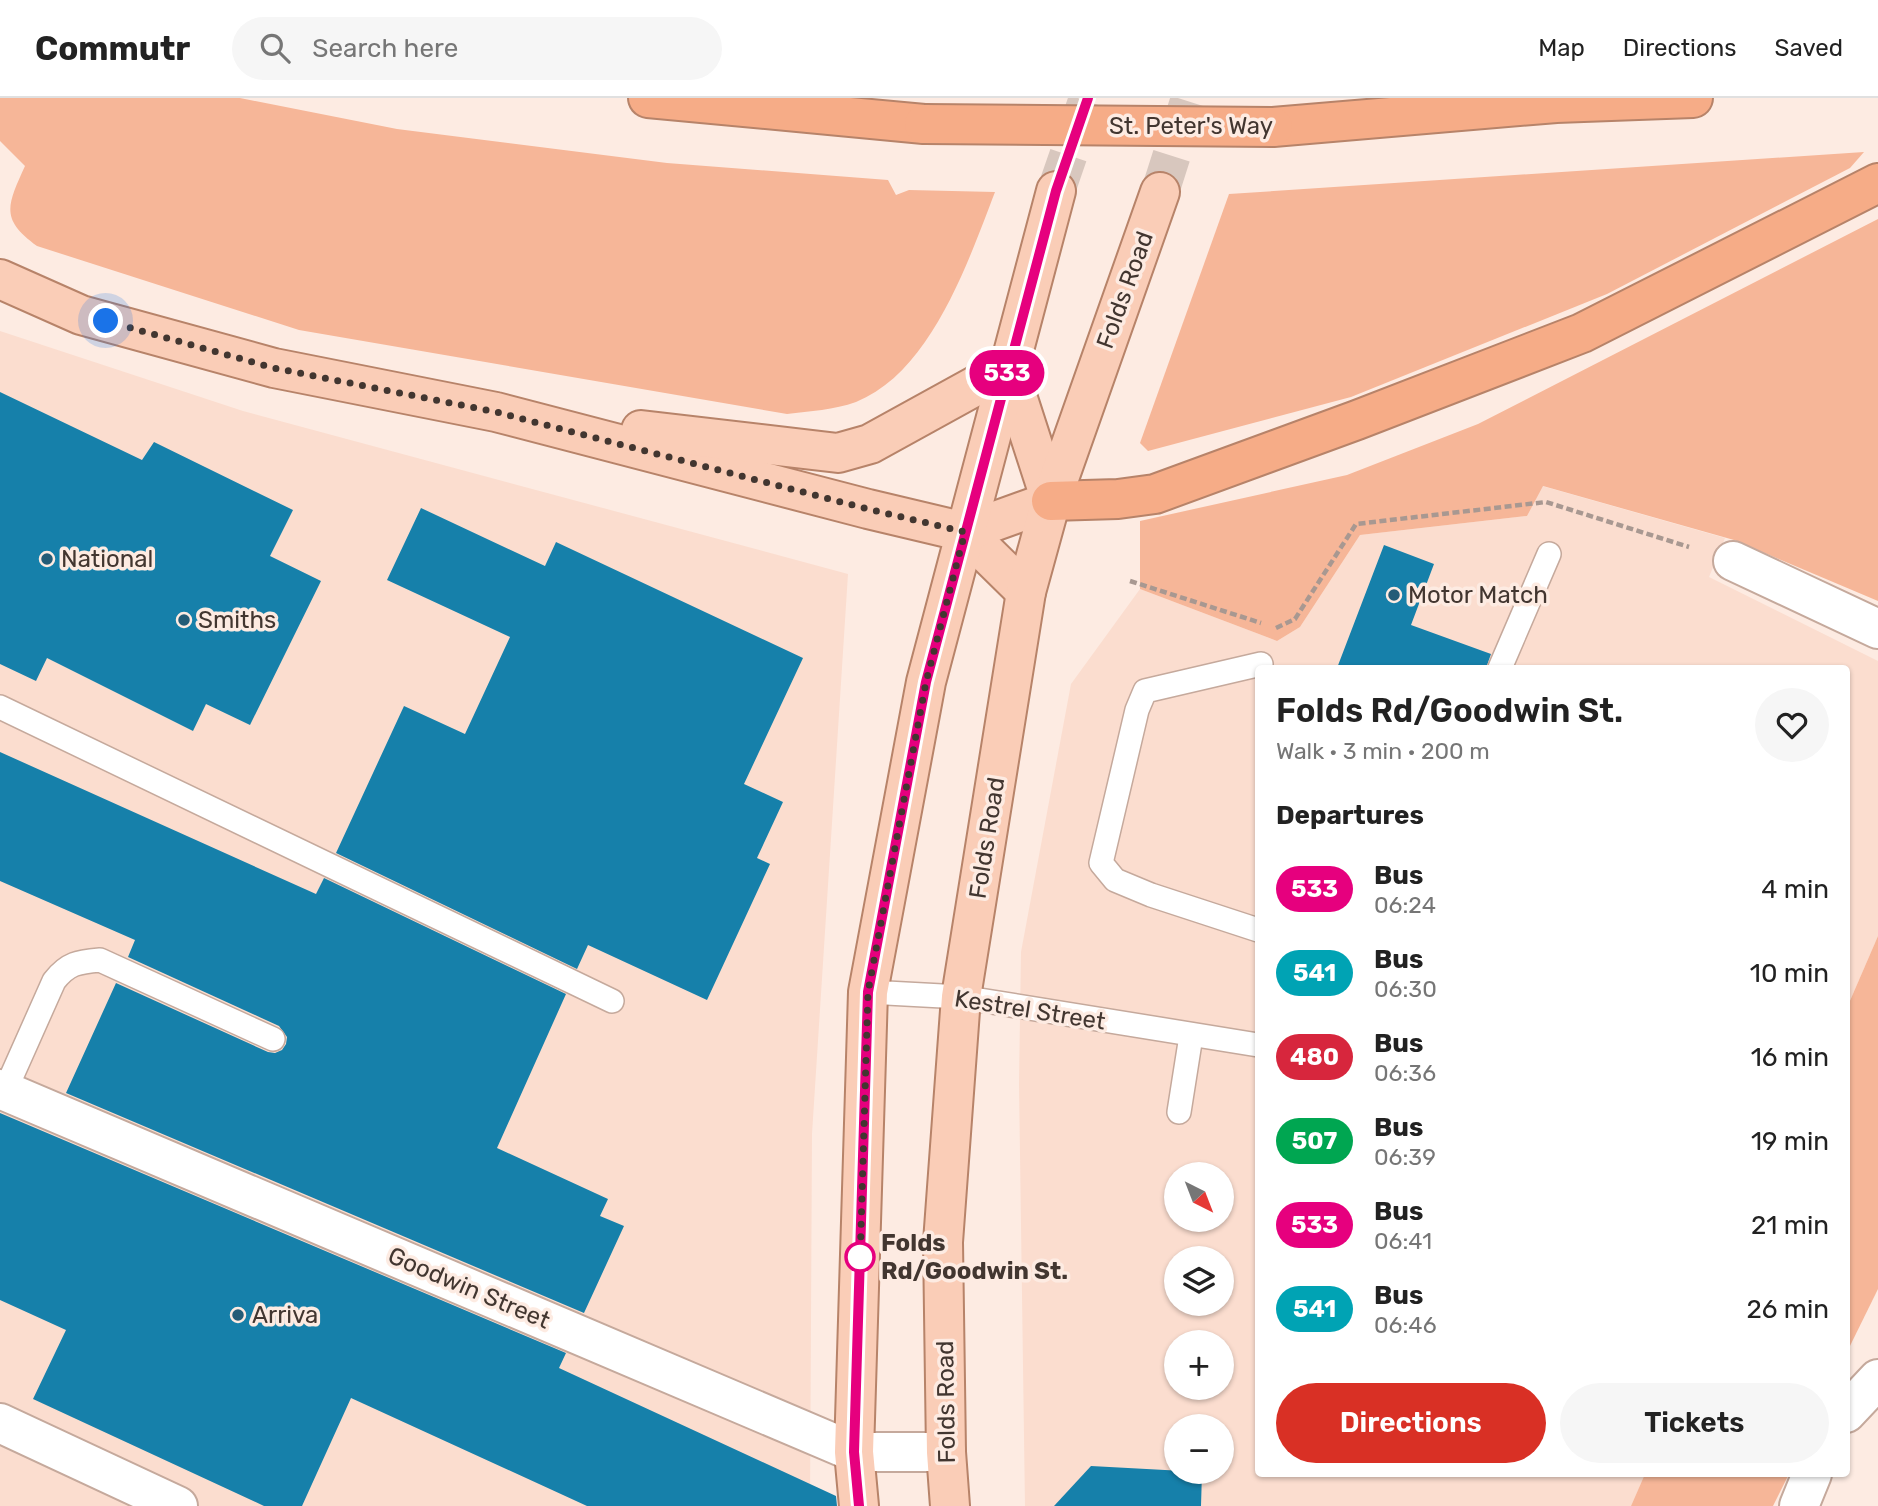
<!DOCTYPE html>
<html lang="en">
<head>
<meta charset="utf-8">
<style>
	:root { --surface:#fff; --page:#f6f6f6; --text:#222; --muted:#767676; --line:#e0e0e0; --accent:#d93025 }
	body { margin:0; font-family:Rubik,sans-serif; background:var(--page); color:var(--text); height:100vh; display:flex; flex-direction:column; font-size:26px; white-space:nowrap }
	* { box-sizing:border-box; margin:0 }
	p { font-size:23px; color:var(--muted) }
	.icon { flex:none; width:38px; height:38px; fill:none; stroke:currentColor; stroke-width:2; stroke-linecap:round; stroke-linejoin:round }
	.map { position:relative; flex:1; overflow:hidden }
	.sheet { position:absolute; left:1255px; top:567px; width:595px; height:812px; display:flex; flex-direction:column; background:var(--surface); border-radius:7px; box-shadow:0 2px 5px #0004 }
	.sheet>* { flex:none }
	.badge { padding:0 14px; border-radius:23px; font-size:24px; line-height:46px }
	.needle { width:46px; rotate:138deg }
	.tools { position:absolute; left:1164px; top:1064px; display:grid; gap:14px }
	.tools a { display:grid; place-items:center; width:70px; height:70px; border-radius:50%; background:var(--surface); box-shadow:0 2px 5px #0004; font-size:35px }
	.you { position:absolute; width:35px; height:35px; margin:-18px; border:5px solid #fff; border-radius:50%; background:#1a73e8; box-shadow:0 0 0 10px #1a73e833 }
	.map>.badge { position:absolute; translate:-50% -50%; box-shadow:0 0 0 4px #fff }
	h2 { padding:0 21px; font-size:26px; line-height:63px }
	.round { display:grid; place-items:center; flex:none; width:74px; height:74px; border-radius:37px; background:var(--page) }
	.overview { display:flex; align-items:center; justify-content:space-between; height:119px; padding:0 21px }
	h1 { font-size:33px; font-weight:600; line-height:52px }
	.button { display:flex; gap:14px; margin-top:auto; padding:14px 21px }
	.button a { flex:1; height:80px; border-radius:42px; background:var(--accent); color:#fff; font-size:28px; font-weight:600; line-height:80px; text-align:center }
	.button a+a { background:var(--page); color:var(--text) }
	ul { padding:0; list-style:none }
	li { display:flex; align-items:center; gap:21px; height:84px; padding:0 21px }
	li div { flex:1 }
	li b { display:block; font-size:26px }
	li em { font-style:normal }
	li .badge { min-width:77px; font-weight:700; text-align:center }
	header { display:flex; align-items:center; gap:42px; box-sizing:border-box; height:98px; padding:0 35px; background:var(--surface); border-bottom:2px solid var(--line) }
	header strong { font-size:33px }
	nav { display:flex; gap:38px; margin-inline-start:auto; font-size:24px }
	.search { width:490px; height:63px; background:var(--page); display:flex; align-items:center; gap:18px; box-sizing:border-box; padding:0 24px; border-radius:38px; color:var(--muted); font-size:26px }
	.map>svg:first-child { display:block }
	.built { fill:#fbddcf; fill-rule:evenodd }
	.green { fill:#f6b698 }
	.building { fill:#1680aa }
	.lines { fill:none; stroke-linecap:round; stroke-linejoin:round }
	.primary-tunnel { stroke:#d8c7be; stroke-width:38; stroke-dasharray:38 19; stroke-linecap:butt }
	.lane-casing { stroke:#c5a99c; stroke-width:26 }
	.street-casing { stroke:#c5a99c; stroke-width:42 }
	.primary-casing { stroke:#b78369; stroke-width:42 }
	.highway-casing { stroke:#b78369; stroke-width:42 }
	.path { stroke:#a89891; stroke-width:4.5; stroke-dasharray:7 3.5; stroke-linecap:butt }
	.lane { stroke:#fff; stroke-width:23 }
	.street { stroke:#fff; stroke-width:38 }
	.primary { stroke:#facdb7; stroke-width:38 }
	.highway { stroke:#f6ac87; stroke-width:38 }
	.highway-bridge-casing { stroke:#b78369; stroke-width:42; stroke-linecap:butt }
	.highway-bridge { stroke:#f6ac87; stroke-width:38 }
	.line-casing { stroke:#fff; stroke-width:16 }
	.line { stroke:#e6007e; stroke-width:10 }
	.walk { stroke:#423630; stroke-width:7; stroke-dasharray:0 12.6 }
	.poi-dot { fill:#245c77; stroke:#fdebe2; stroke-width:2.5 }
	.stop-dot { fill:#fff; stroke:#e6007e; stroke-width:3.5 }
	.labels { text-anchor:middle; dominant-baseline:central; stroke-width:7; stroke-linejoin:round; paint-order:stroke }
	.street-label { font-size:24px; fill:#423630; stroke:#fdebe2 }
	.poi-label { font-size:24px; fill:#423630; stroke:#fdebe2; text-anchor:start }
	.stop-label { font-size:24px; font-weight:bold; fill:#423630; stroke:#fdebe2; text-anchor:start }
</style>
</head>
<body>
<header>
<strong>Commutr</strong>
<div class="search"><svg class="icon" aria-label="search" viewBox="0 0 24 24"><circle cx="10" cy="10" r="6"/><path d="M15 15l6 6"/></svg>Search here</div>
<nav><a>Map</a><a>Directions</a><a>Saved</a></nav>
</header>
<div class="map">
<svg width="1878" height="1408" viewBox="0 0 1878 1408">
	<rect width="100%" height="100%" fill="#fdebe2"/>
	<g class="built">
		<path d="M0,233L243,313L848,476L812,1036L810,1408H0Z"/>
		<path d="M1542,388L1725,440L1709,479L1878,563V838L1846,912V570H1258V1376H1645L1631,1408H1025L1019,986L1021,854L1071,586L1140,491L1277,543L1300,529L1360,437L1527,418ZM1176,1076H1222V1122H1176ZM1176,1160H1222V1206H1176ZM1176,1244H1222V1290H1176ZM1176,1328H1222V1374H1176Z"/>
	</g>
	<g class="green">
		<path d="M0,0H240L397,31L667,65L888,82L896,97L909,92L995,94C968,164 931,274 856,304C834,312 810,313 787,316L299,232L37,148C0,121 7,108 25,68L0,43Z"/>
		<path d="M1864,54L1850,70L1607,196L1351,299L1148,353L1140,345L1229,96Z"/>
		<path d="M1878,121V503L1734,442L1543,388L1527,418L1360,437L1300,529L1277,543L1140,491V423L1347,377L1478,326Z"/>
		<path d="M1878,838V1191L1846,1256V912Z"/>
		<path d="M1645,1376H1789L1773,1408H1631Z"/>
	</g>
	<g class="building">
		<path d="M0,294L142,362L154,344L293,412L270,458L321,483L250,627L206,606L193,633L47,560L36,583L0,566Z"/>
		<path d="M421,410L545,468L556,444L803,560L744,686L783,704L757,760L770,766L707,902L588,847L577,871L336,755L404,608L465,636L510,539L387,482Z"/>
		<path d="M1384,447L1434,466L1411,527L1491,556L1486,570H1337Z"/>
		<path d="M0,654L316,796L324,780L566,896L497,1050L608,1101L600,1118L624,1128L584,1215L66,995L116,885L268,954L275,955L282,952L286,946L287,939L279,928L128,859L135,842L0,783Z"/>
		<path d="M0,1015L566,1255L559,1270L836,1398L837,1408H587L351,1300L302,1408H264L33,1301L66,1232L0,1202Z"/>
		<path d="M1091,1368L1202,1374L1201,1408H1054Z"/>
	</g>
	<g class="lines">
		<g class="primary-tunnel">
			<path d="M1056,93L1088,0"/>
			<path d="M1160,94L1190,0"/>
		</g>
		<defs>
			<g id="lane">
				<path d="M1500,570L1549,456"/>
				<path d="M0,609L612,903"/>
				<path d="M1258,832L1151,797L1115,782L1101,765L1137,612L1145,593L1261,566"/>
				<path d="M868,894L961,899L1258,947"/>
				<path d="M5,993L54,883C68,865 78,864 100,862L273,941"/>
				<path d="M1179,1014L1191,938"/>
			</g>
			<g id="street">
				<path d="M1733,463L1878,531"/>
				<path d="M0,991L854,1354H946"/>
				<path d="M1846,1315L1878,1281"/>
				<path d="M0,1325L178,1408"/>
				<path d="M1799,1408L1812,1376"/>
			</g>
			<g id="primary">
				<path d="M0,181L81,217L274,270L496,314L868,411L965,434L1026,494"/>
				<path d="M1008,270L1051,403"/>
				<path d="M641,332L838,355L870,346L1008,270"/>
				<path d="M965,434L1051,403"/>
				<path d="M859,1408L854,1354L868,894L926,584L1056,93"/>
				<path d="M950,1408L946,1354L943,1144L961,899L1026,494L1051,403L1160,94"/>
			</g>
			<g id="highway">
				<path d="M648,0L924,26"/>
				<path d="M1273,29L1556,5L1693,0"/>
				<path d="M1051,403L1118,401L1155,396L1357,322L1582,235L1878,85"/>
			</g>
		</defs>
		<use href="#lane" class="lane-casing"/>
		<use href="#street" class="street-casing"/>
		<use href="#primary" class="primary-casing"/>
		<use href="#highway" class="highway-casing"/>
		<g class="path">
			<path d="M1130,483L1261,525"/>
			<path d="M1276,530L1295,521L1356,426L1546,404L1689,449"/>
		</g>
		<use href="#lane" class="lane"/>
		<use href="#street" class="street"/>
		<use href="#primary" class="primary"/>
		<use href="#highway" class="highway"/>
		<defs>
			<path id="highway-bridge" d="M924,26L1273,29"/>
		</defs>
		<use href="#highway-bridge" class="highway-bridge-casing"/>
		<use href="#highway-bridge" class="highway-bridge"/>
	</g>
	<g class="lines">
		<defs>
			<path id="line" d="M859,1408L854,1354L868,894L926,584L1056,93L1088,0"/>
		</defs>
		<use href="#line" class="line-casing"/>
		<use href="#line" class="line"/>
		<path class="walk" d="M106,223L274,270L496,314L868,411L965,434L926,584L868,894L860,1165V1159"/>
	</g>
	<g class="poi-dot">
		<circle cx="47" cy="461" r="7"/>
		<circle cx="1394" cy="497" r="7"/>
		<circle cx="184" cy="522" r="7"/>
		<circle cx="238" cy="1217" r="7"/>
	</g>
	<circle class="stop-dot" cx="860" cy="1159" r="14"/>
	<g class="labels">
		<g class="street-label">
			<text x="1191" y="28">St. Peter's Way</text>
			<text transform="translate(1125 192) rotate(-70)">Folds Road</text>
			<text transform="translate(987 740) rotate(-81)">Folds Road</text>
			<text transform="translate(1030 912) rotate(9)">Kestrel Street</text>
			<text transform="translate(469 1190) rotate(23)">Goodwin Street</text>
			<text transform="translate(946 1304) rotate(-91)">Folds Road</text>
		</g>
		<g class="poi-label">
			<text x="61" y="461">National</text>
			<text x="1408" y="497">Motor Match</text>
			<text x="198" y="522">Smiths</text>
			<text x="252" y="1217">Arriva</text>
		</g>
		<g class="stop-label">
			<text x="881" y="1145">Folds<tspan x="881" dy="28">Rd/Goodwin St.</tspan></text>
		</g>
	</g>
</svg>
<div class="tools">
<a><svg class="needle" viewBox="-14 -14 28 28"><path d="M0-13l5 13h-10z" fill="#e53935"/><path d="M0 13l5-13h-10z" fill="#767676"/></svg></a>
<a><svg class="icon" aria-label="layers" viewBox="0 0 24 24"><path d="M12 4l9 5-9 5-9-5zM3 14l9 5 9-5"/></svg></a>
<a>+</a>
<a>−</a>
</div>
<div class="you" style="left:106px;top:223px"></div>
<b class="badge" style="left:1007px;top:275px;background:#e6007e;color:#fff">533</b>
<section class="sheet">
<div class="overview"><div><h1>Folds Rd/Goodwin St.</h1><p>Walk · 3 min · 200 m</p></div><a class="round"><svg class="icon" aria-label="heart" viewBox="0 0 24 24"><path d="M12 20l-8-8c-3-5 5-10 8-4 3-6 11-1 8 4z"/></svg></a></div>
<h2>Departures</h2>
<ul>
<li><span class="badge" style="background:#e6007e;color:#fff">533</span><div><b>Bus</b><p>06:24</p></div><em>4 min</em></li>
<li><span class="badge" style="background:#00a3b4;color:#fff">541</span><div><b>Bus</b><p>06:30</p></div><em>10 min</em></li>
<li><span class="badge" style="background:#d7263d;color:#fff">480</span><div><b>Bus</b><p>06:36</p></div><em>16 min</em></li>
<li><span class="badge" style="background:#00a651;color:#fff">507</span><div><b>Bus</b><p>06:39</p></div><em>19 min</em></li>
<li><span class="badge" style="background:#e6007e;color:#fff">533</span><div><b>Bus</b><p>06:41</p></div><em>21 min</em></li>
<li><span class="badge" style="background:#00a3b4;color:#fff">541</span><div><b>Bus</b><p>06:46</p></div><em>26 min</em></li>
</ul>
<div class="button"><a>Directions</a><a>Tickets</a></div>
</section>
</div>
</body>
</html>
